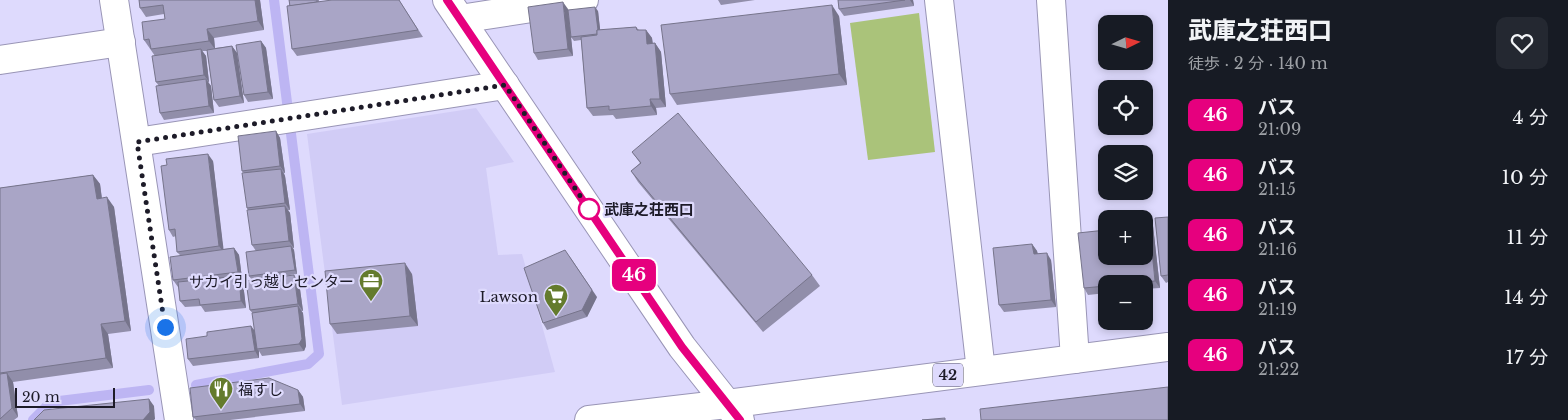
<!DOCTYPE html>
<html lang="ja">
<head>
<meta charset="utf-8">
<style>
	:root { --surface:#171b24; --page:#242831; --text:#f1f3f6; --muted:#9ea1a6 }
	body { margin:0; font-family:"Libre Baskerville","Noto Sans JP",serif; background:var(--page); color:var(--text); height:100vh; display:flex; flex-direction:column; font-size:19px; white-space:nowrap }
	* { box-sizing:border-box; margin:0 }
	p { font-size:16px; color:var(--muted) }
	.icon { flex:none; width:28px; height:28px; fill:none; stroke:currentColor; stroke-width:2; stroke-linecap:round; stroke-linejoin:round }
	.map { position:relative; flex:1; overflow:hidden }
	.sheet { display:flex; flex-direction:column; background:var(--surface); width:400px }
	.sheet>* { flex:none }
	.badge { padding:0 10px; border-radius:8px; font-size:18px; line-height:32px }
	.needle { width:32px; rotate:85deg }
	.buttons { position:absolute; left:1098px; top:15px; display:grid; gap:10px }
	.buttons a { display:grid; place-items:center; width:55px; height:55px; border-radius:10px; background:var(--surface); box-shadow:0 2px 8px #0003; font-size:25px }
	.scale { position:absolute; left:15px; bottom:12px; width:100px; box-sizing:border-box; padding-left:5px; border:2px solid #1d1b28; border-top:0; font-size:14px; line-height:18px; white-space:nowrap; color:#1d1b28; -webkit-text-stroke:4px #dedafd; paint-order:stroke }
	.you { position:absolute; width:25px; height:25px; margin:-12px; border:4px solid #fff; border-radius:50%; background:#1a73e8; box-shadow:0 0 0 8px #1a73e833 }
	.map>.badge { position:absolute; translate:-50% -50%; box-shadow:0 0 0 2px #fff }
	.round { display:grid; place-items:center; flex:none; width:52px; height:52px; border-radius:10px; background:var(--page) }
	.overview { display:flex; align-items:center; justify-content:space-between; height:85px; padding:0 20px }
	h1 { font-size:24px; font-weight:800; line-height:38px }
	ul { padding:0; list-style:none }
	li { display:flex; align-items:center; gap:15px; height:60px; padding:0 20px }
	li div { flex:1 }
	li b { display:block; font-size:19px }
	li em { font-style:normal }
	li .badge { min-width:55px; font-weight:700; text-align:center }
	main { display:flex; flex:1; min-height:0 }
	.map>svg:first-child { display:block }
	.built { fill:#d1ccf6 }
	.green { fill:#aac37a }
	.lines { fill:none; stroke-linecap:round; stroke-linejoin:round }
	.stream { stroke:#bdb5f3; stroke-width:10 }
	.minor-casing { stroke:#9995b6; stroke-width:30 }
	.secondary-casing { stroke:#9995b6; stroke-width:30 }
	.primary-casing { stroke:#9995b6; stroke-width:30 }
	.minor { stroke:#fff; stroke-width:28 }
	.secondary { stroke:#fff; stroke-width:28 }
	.primary { stroke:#fff; stroke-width:28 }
	.wall { fill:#918eaa }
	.shaded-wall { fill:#76748b }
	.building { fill:#a9a5c6; stroke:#76748b }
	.line-casing { stroke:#fff; stroke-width:11 }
	.line { stroke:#e6007e; stroke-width:8 }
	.walk { stroke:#1d1b28; stroke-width:5; stroke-dasharray:0 9 }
	.stop-dot { fill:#fff; stroke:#e6007e; stroke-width:2.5 }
	.labels { text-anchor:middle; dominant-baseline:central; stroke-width:4.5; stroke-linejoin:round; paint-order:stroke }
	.shield { fill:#dedafd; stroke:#575468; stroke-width:1 }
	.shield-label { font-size:14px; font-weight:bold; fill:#1d1b28 }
	.stop-label { font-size:15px; font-weight:bold; fill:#1d1b28; stroke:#dedafd; text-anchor:start }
	.poi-label { font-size:15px; fill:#1d1b28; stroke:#dedafd; text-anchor:end }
</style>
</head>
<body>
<main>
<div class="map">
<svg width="1168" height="420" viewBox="0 0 1168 420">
	<rect width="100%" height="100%" fill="#dedafd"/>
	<path class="built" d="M476,108L514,162L486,168L498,255L522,254L555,372L342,405L307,134Z"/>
	<path class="green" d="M919,13L935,152L868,160L850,23Z"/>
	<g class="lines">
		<g class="stream">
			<path d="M196,385L308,364L319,354L274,0"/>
			<path d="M33,420L51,402L149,390"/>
		</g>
		<defs>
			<g id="minor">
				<path d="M114,0L179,420"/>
				<path d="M939,0L981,371"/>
				<path d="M1051,0L1075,359"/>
				<path d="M460,19L584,0"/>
				<path d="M0,60L121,42"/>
				<path d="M137,142L505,85"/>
			</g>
			<path id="secondary" d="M447,0L682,347L740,420"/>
			<path id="primary" d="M589,420L727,404L1168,347"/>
		</defs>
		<use href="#minor" class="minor-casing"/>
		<use href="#secondary" class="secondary-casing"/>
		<use href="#primary" class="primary-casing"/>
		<use href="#minor" class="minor"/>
		<use href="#secondary" class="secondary"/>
		<use href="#primary" class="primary"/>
	</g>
	<g class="wall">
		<path d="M139,0H260L264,30L214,38L215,48L232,46L237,53L244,103L219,107L214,100L207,51H202L206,56L209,82H208L211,86L214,113L164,120L160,113L159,86L156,82L155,56L144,40L165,19L164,14L146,17L140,8Z"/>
		<path d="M289,0H319V2L399,0L423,37L297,56L292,49Z"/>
		<path d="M718,0H755L721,5Z"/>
		<path d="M838,0H913L914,6L844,16L839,9Z"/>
		<path d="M568,9L571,36L598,11L600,30L636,27L639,30H646L652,38L653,43H655L661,52L666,107L656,108L657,115L616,119L613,115L593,116L587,108L581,40L574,41L571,37L573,56L538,60L534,53Z"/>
		<path d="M839,16L847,85L677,105L670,94Z"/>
		<path d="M261,41L266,48L273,99L248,102L244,95Z"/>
		<path d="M276,131L280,138L285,173H284L285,176L290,210H288L290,213L294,248H293L294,250L297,274L252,280L249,276L256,251L252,245L248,210L247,208L244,173L242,171Z"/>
		<path d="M632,152L812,275L820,286L763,332L638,182L631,171L640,163Z"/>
		<path d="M213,161L223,249L234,248L239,255L242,278L241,279L243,283L246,308L205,312L201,306L185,307L180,301L179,287H178L173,280L180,255L177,252L176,236L173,237L169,230Z"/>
		<path d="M93,175L100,184L102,198L114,207L131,331L108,334L113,368L13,382L18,417L14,420H0V188Z"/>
		<path d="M1168,217V282L1166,283L1161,276Z"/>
		<path d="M1153,226L1160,288L1144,289V284H1106V293L1088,295L1084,288Z"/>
		<path d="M1032,244L1037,251L1038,254L1051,260L1056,307L1004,312L999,305Z"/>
		<path d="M412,274L418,326L337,334L330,324Z"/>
		<path d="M299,282L303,311H301L303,313L306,346L304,351L262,356L259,351V358L193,366L188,359L207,336L251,326L255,331L253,314L250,310Z"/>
		<path d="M597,297L587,317L547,330L543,323Z"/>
		<path d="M298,390L303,397L305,411L230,420H196L193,417Z"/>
	</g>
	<g class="shaded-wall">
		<path d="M255,0H260L264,30L258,21Z"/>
		<path d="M910,0H913L914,6Z"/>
		<path d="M563,2L568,9L573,56L568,49Z"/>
		<path d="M832,5L839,16L847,85L839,74Z"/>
		<path d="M595,7L598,11L601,37L598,33Z"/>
		<path d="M207,29L214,38L215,49L209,41Z"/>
		<path d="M646,30L652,38L653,53L647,44Z"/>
		<path d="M261,41L266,48L273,99L268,92Z"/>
		<path d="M655,43L661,52L666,107L660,99Z"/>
		<path d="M232,46L237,53L244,103L240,96Z"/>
		<path d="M201,49L206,56L209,82L204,75Z"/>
		<path d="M206,79L211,86L214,113L209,106Z"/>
		<path d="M650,99L656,108L657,115L651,106Z"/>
		<path d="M276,131L280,138L285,173L280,166Z"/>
		<path d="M208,154L213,161L224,253L219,246Z"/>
		<path d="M281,169L285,176L290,210L285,203Z"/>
		<path d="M93,175L100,184L103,209L97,199Z"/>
		<path d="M107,197L114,207L131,331L125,321Z"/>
		<path d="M285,206L290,213L294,248L289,241Z"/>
		<path d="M1149,220L1153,226L1160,288L1155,281Z"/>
		<path d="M1032,244L1037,251L1039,261L1034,254Z"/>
		<path d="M291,246L294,250L297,274L295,270Z"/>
		<path d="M234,248L239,255L242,278L238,272Z"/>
		<path d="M1047,253L1051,260L1056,307L1051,300Z"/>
		<path d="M570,257L597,297L587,317L582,310Z"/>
		<path d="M405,263L412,274L418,326L410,316Z"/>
		<path d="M294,275L299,282L303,311L298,304Z"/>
		<path d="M239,276L243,283L246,308L241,301Z"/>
		<path d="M298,306L303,313L306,346L304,351L299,344Z"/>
		<path d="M101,324L108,334L113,368L106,358Z"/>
		<path d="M251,326L256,333L257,349L259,351V358L255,351Z"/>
		<path d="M7,373L13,382L18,417L12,408Z"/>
		<path d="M298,390L303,397L305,411L300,404Z"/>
		<path d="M149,399L154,406L155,419L154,420H143Z"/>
	</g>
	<g class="building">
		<path d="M139,0H255L258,21L207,29L209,41L151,49L149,39L144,40L142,22L165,19L163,5L140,8Z"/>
		<path d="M289,0H317V2L290,6Z"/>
		<path d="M332,0H399L418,30L292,49L287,6Z"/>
		<path d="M838,0H905L839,9Z"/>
		<path d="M563,2L568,49L534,53L528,7Z"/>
		<path d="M832,5L839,74L670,94L661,25Z"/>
		<path d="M595,7L598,30H597V34L571,37L568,10Z"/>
		<path d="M636,27L637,30H646L647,44L655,43L660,99H650L651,106L609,110V106L587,108L581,37L597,35V30Z"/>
		<path d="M261,41L268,92L244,95L236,45Z"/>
		<path d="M232,46L240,96L214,100L207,50Z"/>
		<path d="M201,49L204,75L156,82L152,56Z"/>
		<path d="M206,79L209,106L160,113L156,86Z"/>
		<path d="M678,113L812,275L756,322L631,171L641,163L632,152Z"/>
		<path d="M276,131L280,166L242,171L238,136Z"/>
		<path d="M208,154L219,246L177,252L175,229L169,230L161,166L167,165L166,159Z"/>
		<path d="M281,169L285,203L247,208L242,173Z"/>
		<path d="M93,175L97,199L107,197L125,321L101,324L106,358L0,373V188Z"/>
		<path d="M285,206L289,241L252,245L247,210Z"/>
		<path d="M1168,217V275L1161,276L1155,218Z"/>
		<path d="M1144,220H1149L1155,281L1125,284H1106V286L1084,288L1078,233L1106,230V256H1144Z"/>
		<path d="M1032,244L1034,254L1047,253L1051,300L999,305L993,248Z"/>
		<path d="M291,246L295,270L249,276L246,252Z"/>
		<path d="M234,248L238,272L173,280L170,257Z"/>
		<path d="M565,250L592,290L582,310L543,323L524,268Z"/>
		<path d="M405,263L410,316L330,324L325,271Z"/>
		<path d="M294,275L298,304L250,310L246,281Z"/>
		<path d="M239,276L241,301L200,305L199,299L180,301L178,282Z"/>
		<path d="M298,306L302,339L299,344L257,349L252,313Z"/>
		<path d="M251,326L255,351L188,359L186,339L207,336V332Z"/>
		<path d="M7,373L12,408L0,419V374Z"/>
		<path d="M269,378L298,390L300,404L193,417L190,388Z"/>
		<path d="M1168,387V420H981L980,409Z"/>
		<path d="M149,399L150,412L143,420H34L44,410Z"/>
		<path d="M945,418V420H922Z"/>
	</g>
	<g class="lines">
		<defs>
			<path id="line" d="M447,0L682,347L740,420"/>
		</defs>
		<use href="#line" class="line-casing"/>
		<use href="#line" class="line"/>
		<path class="walk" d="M165,327L137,142L505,85L589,209"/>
	</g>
	<defs>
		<symbol id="office-pin" viewBox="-11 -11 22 30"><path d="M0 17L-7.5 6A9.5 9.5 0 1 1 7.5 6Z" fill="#647b2d" stroke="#dedafd"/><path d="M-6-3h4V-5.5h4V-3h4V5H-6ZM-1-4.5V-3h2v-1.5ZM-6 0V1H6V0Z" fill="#fff"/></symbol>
		<symbol id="supermarket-pin" viewBox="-11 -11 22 30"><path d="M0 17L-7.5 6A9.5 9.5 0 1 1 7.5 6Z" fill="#647b2d" stroke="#dedafd"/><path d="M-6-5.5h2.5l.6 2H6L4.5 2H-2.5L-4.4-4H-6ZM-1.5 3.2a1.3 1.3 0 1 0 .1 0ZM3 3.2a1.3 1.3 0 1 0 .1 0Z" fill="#fff"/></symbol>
		<symbol id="restaurant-pin" viewBox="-11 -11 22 30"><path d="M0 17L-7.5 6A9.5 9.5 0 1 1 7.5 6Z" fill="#647b2d" stroke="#dedafd"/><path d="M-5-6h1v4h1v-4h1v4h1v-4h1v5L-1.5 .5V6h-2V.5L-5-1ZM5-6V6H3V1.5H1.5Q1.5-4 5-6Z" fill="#fff"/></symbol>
	</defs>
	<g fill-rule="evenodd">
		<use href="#office-pin" x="357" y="267" width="28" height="38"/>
		<use href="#supermarket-pin" x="542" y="282" width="28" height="38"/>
		<use href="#restaurant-pin" x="207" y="375" width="28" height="38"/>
	</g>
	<circle class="stop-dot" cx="589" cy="209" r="10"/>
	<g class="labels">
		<rect class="shield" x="933" y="363.5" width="30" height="23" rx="4"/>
		<g class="shield-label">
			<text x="948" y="375">42</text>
		</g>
		<g class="stop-label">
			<text x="604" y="209">武庫之荘西口</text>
		</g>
		<g class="poi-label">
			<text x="354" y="281">サカイ引っ越しセンター</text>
			<text x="538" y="296">Lawson</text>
			<text x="238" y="389" text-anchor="start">福すし</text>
		</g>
	</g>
</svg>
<div class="buttons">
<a><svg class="needle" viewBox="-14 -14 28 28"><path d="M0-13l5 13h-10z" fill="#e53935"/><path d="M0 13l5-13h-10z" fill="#9ea1a6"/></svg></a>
<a><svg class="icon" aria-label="locate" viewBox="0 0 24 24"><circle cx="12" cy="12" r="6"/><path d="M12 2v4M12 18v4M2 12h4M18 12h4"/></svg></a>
<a><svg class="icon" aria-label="layers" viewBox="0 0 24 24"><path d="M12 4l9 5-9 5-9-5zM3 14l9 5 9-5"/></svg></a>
<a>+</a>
<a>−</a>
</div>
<div class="scale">20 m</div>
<div class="you" style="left:165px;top:327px"></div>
<b class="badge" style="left:634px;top:275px;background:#e6007e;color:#fff">46</b>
</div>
<section class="sheet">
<div class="overview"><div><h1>武庫之荘西口</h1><p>徒歩 · 2 分 · 140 m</p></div><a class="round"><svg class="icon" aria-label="heart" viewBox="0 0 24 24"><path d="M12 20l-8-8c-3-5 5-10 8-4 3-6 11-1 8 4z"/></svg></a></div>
<ul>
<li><span class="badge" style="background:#e6007e;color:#fff">46</span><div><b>バス</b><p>21:09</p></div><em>4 分</em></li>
<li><span class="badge" style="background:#e6007e;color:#fff">46</span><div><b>バス</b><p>21:15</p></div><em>10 分</em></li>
<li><span class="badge" style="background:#e6007e;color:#fff">46</span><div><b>バス</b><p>21:16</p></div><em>11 分</em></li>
<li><span class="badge" style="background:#e6007e;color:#fff">46</span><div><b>バス</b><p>21:19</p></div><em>14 分</em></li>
<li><span class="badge" style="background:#e6007e;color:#fff">46</span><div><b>バス</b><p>21:22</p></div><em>17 分</em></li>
</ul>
</section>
</main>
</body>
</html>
